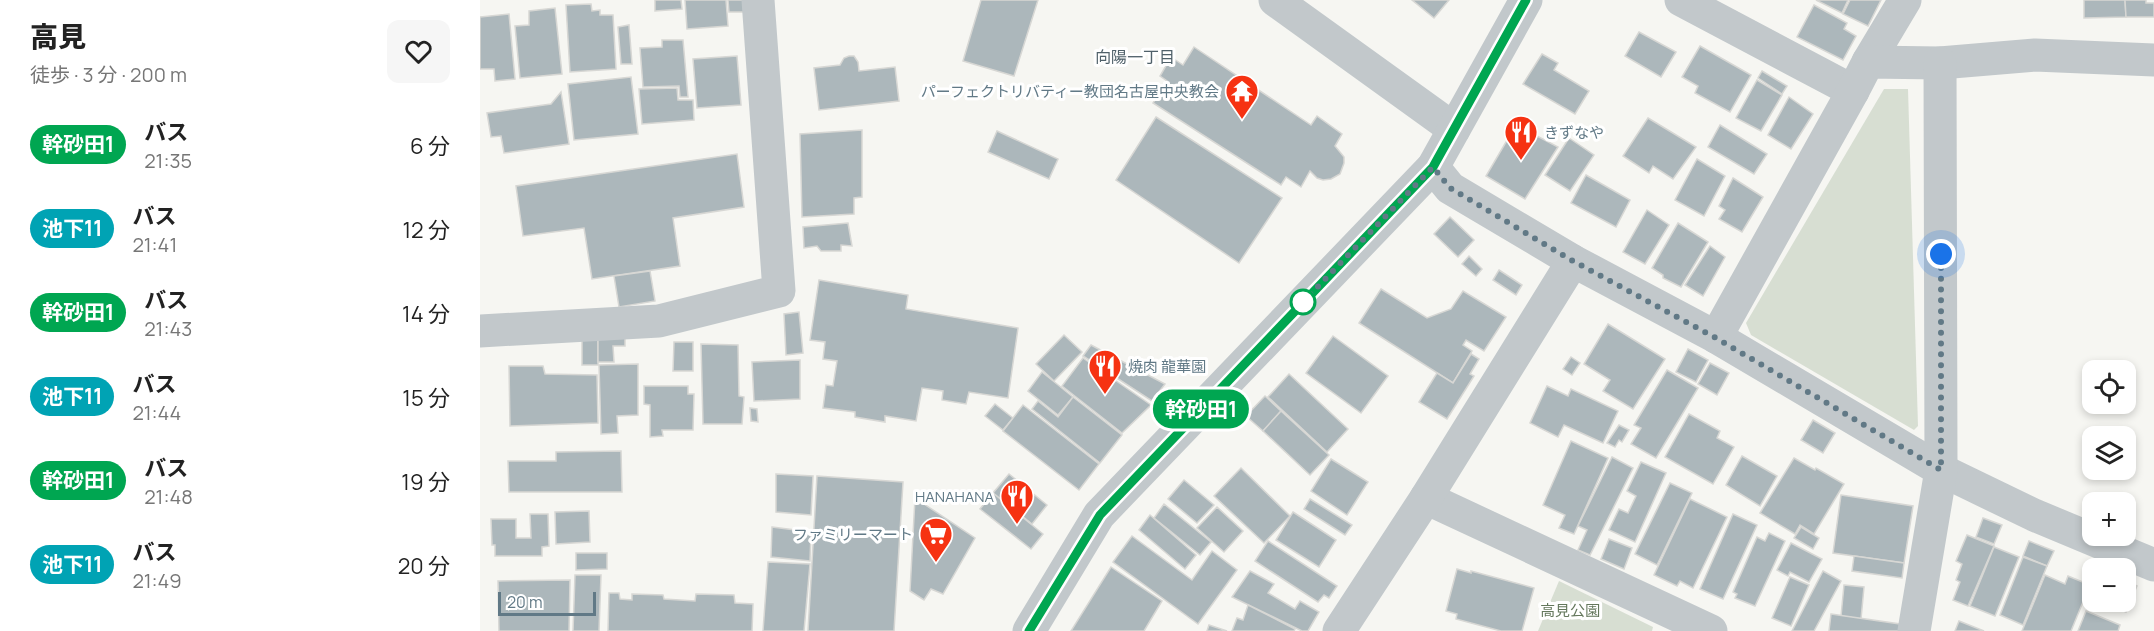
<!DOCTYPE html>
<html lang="ja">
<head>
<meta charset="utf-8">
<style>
	:root { --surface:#fff; --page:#f6f6f6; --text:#222; --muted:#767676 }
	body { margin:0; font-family:Manrope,"Noto Sans JP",sans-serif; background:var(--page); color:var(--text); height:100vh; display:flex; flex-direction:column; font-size:22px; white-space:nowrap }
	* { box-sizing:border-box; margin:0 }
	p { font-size:20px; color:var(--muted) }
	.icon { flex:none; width:33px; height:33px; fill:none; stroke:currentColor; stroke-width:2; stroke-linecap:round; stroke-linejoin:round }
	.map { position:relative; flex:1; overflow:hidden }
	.sheet { display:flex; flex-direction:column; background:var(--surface); width:480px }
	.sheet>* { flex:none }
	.badge { padding:0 12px; border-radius:20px; font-size:21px; line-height:39px }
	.buttons { position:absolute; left:1602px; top:360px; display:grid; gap:12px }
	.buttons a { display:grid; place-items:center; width:54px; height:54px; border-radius:12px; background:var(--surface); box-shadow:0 3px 9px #0003; font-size:30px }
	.scale { position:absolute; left:18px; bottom:15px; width:98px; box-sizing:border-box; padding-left:6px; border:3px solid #617986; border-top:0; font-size:16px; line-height:21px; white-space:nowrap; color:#617986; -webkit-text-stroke:4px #fff; paint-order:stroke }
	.you { position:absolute; width:30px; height:30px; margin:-15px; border:4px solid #fff; border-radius:50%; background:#1a73e8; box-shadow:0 0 0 9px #1a73e833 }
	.map>.badge { position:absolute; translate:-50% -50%; box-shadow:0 0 0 3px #fff }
	.round { display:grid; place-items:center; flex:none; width:63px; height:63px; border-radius:12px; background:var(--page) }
	.summary { display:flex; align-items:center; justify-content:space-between; height:102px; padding:0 30px }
	h1 { font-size:28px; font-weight:800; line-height:45px }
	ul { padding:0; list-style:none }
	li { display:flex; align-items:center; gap:18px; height:84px; padding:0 30px }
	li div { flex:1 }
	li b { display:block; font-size:22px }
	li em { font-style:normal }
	li .badge { min-width:66px; font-weight:700; text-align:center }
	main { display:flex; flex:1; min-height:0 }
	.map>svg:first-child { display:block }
	.green { fill:#d7ded2 }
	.building { fill:#acb7bb; stroke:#d7d7d4; stroke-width:1.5 }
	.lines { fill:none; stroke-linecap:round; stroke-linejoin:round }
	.minor { stroke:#c2c8cb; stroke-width:33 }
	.tertiary { stroke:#c2c8cb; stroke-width:33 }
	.line-casing { stroke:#fff; stroke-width:14 }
	.line { stroke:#00a651; stroke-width:9 }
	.walk { stroke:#617986; stroke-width:6; stroke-dasharray:0 10.8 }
	.stop-dot { fill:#fff; stroke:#00a651; stroke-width:3 }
	.labels { text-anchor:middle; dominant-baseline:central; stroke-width:6; stroke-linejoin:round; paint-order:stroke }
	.poi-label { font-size:15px; fill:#617986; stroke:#fff; text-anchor:end }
	.park-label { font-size:15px; fill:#65785d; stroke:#fff }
	.neighbourhood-label { font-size:16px; fill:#50616a; stroke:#fff }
</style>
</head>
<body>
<main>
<section class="sheet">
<div class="summary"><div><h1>高見</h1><p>徒歩 · 3 分 · 200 m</p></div><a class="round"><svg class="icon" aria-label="heart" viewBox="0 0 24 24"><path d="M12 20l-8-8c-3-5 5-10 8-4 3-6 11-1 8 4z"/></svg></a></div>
<ul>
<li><span class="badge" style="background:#00a651;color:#fff">幹砂田1</span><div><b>バス</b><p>21:35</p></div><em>6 分</em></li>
<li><span class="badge" style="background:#00a3b4;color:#fff">池下11</span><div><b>バス</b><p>21:41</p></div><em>12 分</em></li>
<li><span class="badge" style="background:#00a651;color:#fff">幹砂田1</span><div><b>バス</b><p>21:43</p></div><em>14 分</em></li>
<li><span class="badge" style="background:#00a3b4;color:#fff">池下11</span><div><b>バス</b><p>21:44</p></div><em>15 分</em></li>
<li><span class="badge" style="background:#00a651;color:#fff">幹砂田1</span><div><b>バス</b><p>21:48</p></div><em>19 分</em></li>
<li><span class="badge" style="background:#00a3b4;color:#fff">池下11</span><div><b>バス</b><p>21:49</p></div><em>20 分</em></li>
</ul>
</section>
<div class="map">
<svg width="1674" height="631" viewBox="0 0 1674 631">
	<rect width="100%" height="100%" fill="#f6f6f2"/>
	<g class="green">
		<path d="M1404,89H1428L1438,426L1434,430L1271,335L1266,323Z"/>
		<path d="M1079,581L1173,627L1172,631H1058Z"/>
	</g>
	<g class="building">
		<path d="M175,0H201L202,9L175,11Z"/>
		<path d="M205,0H246L248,26L207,29Z"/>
		<path d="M248,0H263L265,12H249Z"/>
		<path d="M501,0H558L534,76L483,61Z"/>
		<path d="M932,0H969L954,18Z"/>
		<path d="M1336,0H1368L1362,13Z"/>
		<path d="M1370,0H1401L1388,26L1363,14Z"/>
		<path d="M1604,0H1645L1646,17L1604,18Z"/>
		<path d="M1645,0H1666V3H1674V17H1646Z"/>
		<path d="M111,4L112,11L120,10V15H133L136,69L90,72L86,5Z"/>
		<path d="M1334,5L1367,23L1364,29L1376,36L1363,60L1317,37Z"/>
		<path d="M75,8L82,74L40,78L35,26L49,25V11Z"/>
		<path d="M29,14L35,79L15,81L14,69H0V17Z"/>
		<path d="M149,25L152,64H141L138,27Z"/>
		<path d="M1159,32L1196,52L1181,77L1145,56Z"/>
		<path d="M182,40H203L208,97H200L199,86L163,87L160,48L182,47Z"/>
		<path d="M1220,46L1271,75L1250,112L1215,93L1218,86L1202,77Z"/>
		<path d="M714,47L831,125L837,116L862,134L855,146L864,157V163L860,174L851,179L843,180L837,178L830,171L821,187L806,177L801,185L673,103L687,81L680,76L691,57L703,65Z"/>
		<path d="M1062,54L1078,63L1074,70L1109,91L1095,114L1043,84Z"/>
		<path d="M257,56L261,105L217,108L213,59Z"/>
		<path d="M369,56H374L378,62L379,71L415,67L419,101L339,110L334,68L360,65L364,58Z"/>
		<path d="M1282,71L1307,86L1302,94L1278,78Z"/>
		<path d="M151,77L158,134L94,140L88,84Z"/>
		<path d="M1277,80L1302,95L1281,131L1256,118Z"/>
		<path d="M197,88L198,100H213L214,120L162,124L159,89Z"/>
		<path d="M81,92L89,144L24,153L21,136L11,137L7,113L71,104Z"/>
		<path d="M1309,97L1333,114L1311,149L1288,135Z"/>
		<path d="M676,117L802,198L759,263L636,180Z"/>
		<path d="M1168,118L1216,147L1193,179L1173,166L1169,173L1143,156Z"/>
		<path d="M1036,125L1078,147L1045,199L1006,176Z"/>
		<path d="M1240,125L1287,154L1274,174L1228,147Z"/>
		<path d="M382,130V197L374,198V214L322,217L320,134Z"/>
		<path d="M517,131L578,159L569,179L508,152Z"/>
		<path d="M1089,138L1114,155L1090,191L1065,175Z"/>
		<path d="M257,154L264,207L193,218L200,266L112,279L104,228L43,236L36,186Z"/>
		<path d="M1217,159L1245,176L1224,216L1195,200Z"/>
		<path d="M1106,175L1150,200L1136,227L1091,203Z"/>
		<path d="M1253,178L1283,197L1262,232L1239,219L1245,210L1239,206Z"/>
		<path d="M1167,210L1189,225L1165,264L1143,252Z"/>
		<path d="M970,217L994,240L978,257L954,234Z"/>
		<path d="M368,223L372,246L361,245V251H341L337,246L324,248L323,227Z"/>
		<path d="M1198,223L1228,242L1201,287L1183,278V275L1172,268Z"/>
		<path d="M1230,246L1245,257L1223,296L1205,285Z"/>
		<path d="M989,256L1002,269L996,276L982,264Z"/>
		<path d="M1019,270L1042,285L1036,295L1013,280Z"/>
		<path d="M170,271L175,301L139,307L134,276Z"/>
		<path d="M339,280L428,295L426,309L538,328L528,398L489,392L486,404L462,400L463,391L442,388L436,421L405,416V422L375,417V412L343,408L346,385L353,386L357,361L343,359L345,342L330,340Z"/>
		<path d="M901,289L947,318L971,309L983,291L1026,317L1004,351L986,340L983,345L992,351L973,383L879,323Z"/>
		<path d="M319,312L323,353L306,355L304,314Z"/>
		<path d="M1128,324L1185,359L1153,409L1123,391L1130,380L1104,364Z"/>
		<path d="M584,335L602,352L574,381L556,364Z"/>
		<path d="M853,336L908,376L881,413L826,373Z"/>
		<rect x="102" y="338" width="16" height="27"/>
		<path d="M118,338H145V346H133L134,362H118Z"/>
		<path d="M194,342H213V371H193Z"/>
		<path d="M221,344L258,345L259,396L264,397L262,424H223Z"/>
		<path d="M611,345L685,384L672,401L603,356Z"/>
		<path d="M1208,349L1228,360L1216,382L1196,372Z"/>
		<path d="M991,354L999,359L990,374L994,376L967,419L939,402L957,373L973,383Z"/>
		<path d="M1091,357L1100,363L1092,375L1083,369Z"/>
		<path d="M603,358L671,405L642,433L582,386Z"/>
		<path d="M320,360V399L274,401L272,362Z"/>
		<path d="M1230,363L1249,373L1237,395L1218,384Z"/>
		<path d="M158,364V415L137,416L138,433L121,434L119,365Z"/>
		<path d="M29,366H63L65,374L117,375L118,423L30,426Z"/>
		<path d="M1187,370L1218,388L1176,458L1151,444L1161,428L1154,425Z"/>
		<path d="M562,372L593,397L578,415L548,391Z"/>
		<path d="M809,374L868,429L847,452L788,397Z"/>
		<path d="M164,386H208V394H214L213,430H182L183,436L170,437V405L164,404Z"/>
		<path d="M1067,386L1088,396L1091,389L1138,411L1123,443L1084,425L1078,437L1050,423Z"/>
		<path d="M785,396L801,411L783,431L766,416Z"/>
		<path d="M593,397L642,435L620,463L552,409L558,401L578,417Z"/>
		<path d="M515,404L533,418L523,430L505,416Z"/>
		<path d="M543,405L619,464L599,490L523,431Z"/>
		<path d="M270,408L277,409L278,422L271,421Z"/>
		<path d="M801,411L849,455L830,475L783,431Z"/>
		<path d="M1209,414L1240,431L1237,438L1254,447L1233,484L1185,457Z"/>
		<path d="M1333,420L1355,433L1343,453L1321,440Z"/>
		<path d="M1139,425L1149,430L1142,442L1139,440L1135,447L1127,443Z"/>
		<path d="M1091,441L1128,458L1094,534L1079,528L1085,515L1063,505Z"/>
		<path d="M141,451L142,492H29L28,461H76V452Z"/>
		<path d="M1262,456L1297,476L1280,506L1246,485Z"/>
		<path d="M1132,457L1153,468L1110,555L1098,550L1107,530L1098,526Z"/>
		<path d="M1314,458L1335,470L1336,468L1364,484L1334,534L1320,525L1315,534L1280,513Z"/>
		<path d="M851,459L888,482L867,515L831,491Z"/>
		<path d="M1161,462L1186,473L1155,542L1129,530L1139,509L1148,513L1156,496L1147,491Z"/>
		<path d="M761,468L810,516L784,543L734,496Z"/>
		<path d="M296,474L333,476L331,515L296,512Z"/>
		<path d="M529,474L567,505L552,524L513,493Z"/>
		<path d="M337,476L423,482L414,631H328Z"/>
		<path d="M704,480L734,505L717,523L688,499Z"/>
		<path d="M1190,483L1212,493L1177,565L1155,554Z"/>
		<path d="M513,493L563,534L551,549L500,509Z"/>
		<path d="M1361,495L1433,506L1424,563L1353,553Z"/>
		<path d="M435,498L495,538L463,594L451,589L444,600L430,591Z"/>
		<path d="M830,499L872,525L865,535L824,509Z"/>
		<path d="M1210,499L1247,517L1213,588L1200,581L1197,586L1174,575Z"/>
		<path d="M684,504L731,542L720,555L674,518Z"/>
		<path d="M737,507L763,531L744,552L717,528Z"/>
		<path d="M109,511L110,542L76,544L75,512Z"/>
		<path d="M813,512L856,540L839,567L796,540Z"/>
		<path d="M50,514H68L69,546L62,547V556H15V545H12L11,519H36V538H51Z"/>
		<path d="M1253,514L1277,525L1243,599L1220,589Z"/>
		<path d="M670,515L716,555L705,569L659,530Z"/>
		<path d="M1503,518L1522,525L1514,544L1496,537Z"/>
		<path d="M292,527L331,532L330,561L291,557Z"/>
		<path d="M1321,527L1339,538L1333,549L1314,538Z"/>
		<path d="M1289,533L1305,541L1275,606L1255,598L1257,594L1253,592L1277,537L1285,541Z"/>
		<path d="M1487,535L1514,546L1488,606L1473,600L1480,582L1476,580L1482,564L1476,561Z"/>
		<path d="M652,536L712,580L732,551L757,570L718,624L633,562Z"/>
		<path d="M1129,539L1152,548L1144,569L1121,559Z"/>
		<path d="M788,541L857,586L849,598L844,595L838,602L775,561Z"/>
		<path d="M1549,541L1574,551L1567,566L1543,556Z"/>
		<path d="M1311,543L1342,559L1329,582L1310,572L1308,576L1297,570Z"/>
		<path d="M1514,547L1539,557L1515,616L1490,606Z"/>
		<path d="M96,553H127V569L96,570Z"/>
		<path d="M1374,556L1424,563L1422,578L1372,571Z"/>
		<path d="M1543,557L1567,566L1543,625L1520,615Z"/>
		<path d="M288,562L330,564L324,631H283Z"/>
		<path d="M631,567L682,601L664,631H591Z"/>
		<path d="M977,569L991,573V571L1054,588L1042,631H1021L976,619L977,614L966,611Z"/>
		<path d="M770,571L794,584L788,593L815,609L820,601L839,612L828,631H822L752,597Z"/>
		<path d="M1343,571L1361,581L1334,631H1312Z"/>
		<path d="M95,575H121L119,631H93Z"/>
		<path d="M1565,575L1585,584L1588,576L1610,585L1591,631H1542Z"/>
		<path d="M1310,577L1329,585L1311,626L1292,618Z"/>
		<path d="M90,580L89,631H19L18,581Z"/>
		<path d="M1646,581L1657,586L1646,612L1623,603L1646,602Z"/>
		<path d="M1364,585L1384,587L1381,619L1361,616Z"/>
		<path d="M129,593H139L140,599L152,600V594L183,595L184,599L215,601L216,594L254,595L255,603L273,604L272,631H128Z"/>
		<path d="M768,605L815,629L814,631H752L757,618L763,620Z"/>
		<path d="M1606,611L1640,625L1638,631H1598Z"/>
		<path d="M1351,614L1420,624L1419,631H1349Z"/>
		<path d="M1479,621L1504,631H1475Z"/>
		<path d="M729,625L747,631H727Z"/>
	</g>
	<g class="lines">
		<g class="minor">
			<path d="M795,0L974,129"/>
			<path d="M1201,0L1373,91"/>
			<path d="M1388,62L1425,0"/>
			<path d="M953,167L970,188L1093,261L1236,337L1461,470L1554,515L1674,565"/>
			<path d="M0,331L179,321L299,291L278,0"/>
			<path d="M1236,337L1373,91L1388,62L1460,63L1555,55L1674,60"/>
			<path d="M946,498L1231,631"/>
			<path d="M859,631L946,498L1093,261"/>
			<path d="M1434,631L1461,470L1460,63"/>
		</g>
		<path class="tertiary" d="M549,631L619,515L953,167L1046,0"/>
	</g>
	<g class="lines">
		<defs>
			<path id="line" d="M549,631L620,515L953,167L1046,0"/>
		</defs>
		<use href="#line" class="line-casing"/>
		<use href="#line" class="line"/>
		<path class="walk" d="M823,302L953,167L970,188L1093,261L1236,338L1461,470V254"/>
	</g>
	<defs>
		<symbol id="temple-pin" viewBox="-11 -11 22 30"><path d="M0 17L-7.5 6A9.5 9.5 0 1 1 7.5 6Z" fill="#f63212" stroke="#fff"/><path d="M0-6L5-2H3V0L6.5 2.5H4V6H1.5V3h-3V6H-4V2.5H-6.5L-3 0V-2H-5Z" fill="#fff"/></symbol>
		<symbol id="restaurant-pin" viewBox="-11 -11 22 30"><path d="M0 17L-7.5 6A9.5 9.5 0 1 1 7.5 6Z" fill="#f63212" stroke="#fff"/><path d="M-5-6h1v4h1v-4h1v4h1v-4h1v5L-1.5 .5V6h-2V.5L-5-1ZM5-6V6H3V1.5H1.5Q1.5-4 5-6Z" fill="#fff"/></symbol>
		<symbol id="supermarket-pin" viewBox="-11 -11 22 30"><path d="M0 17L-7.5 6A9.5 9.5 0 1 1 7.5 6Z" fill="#f63212" stroke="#fff"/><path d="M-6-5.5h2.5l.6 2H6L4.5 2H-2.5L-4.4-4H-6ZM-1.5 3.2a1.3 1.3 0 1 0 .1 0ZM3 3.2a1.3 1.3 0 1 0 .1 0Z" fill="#fff"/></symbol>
	</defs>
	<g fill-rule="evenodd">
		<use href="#temple-pin" x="743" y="72" width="38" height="52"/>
		<use href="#restaurant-pin" x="1022" y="113" width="38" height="52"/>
		<use href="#restaurant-pin" x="606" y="347" width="38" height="52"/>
		<use href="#restaurant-pin" x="518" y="477" width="38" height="52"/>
		<use href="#supermarket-pin" x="437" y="515" width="38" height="52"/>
	</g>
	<circle class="stop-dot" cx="823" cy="302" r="12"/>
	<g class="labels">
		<g class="poi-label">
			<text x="739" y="91">パーフェクトリバティー教団名古屋中央教会</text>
			<text x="1064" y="132" text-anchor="start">きずなや</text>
			<text x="648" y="366" text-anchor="start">焼肉 龍華園</text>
			<text x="514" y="496">HANAHANA</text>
			<text x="433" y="534">ファミリーマート</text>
		</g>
		<g class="park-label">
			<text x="1090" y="610">高見公園</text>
		</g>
		<g class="neighbourhood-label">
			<text x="655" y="57">向陽一丁目</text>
		</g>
	</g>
</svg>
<div class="buttons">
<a><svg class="icon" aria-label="locate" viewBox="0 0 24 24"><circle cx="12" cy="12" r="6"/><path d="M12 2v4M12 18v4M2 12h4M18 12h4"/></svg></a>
<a><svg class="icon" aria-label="layers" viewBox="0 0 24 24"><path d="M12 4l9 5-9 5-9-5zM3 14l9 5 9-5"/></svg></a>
<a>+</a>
<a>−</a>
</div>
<div class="scale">20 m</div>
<div class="you" style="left:1461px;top:254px"></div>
<b class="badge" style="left:721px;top:409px;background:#00a651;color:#fff">幹砂田1</b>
</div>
</main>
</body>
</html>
